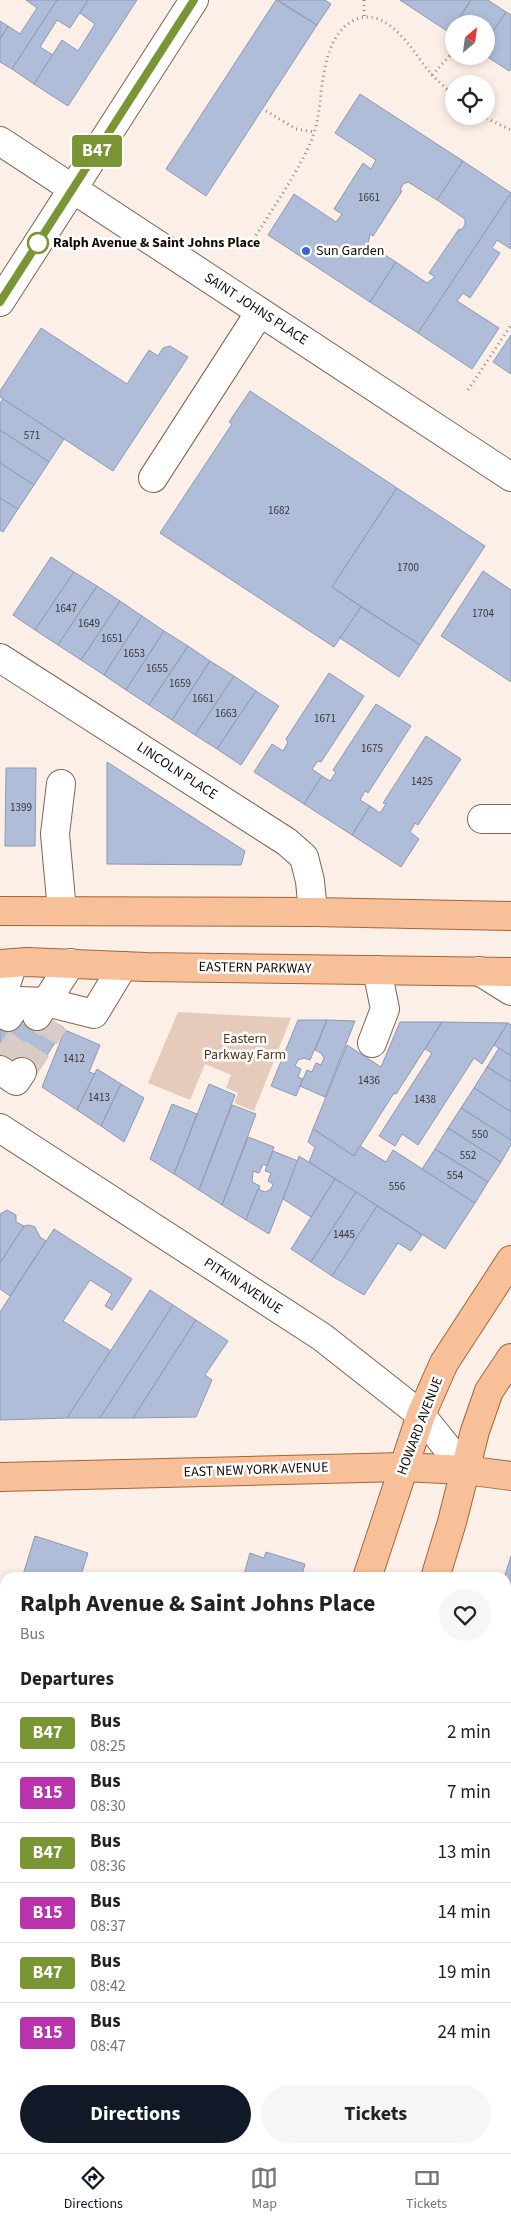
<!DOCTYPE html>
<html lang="en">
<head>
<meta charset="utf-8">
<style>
	:root { --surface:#fff; --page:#f6f6f6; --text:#222; --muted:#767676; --line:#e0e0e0; --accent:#111827 }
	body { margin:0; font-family:"Source Sans 3",sans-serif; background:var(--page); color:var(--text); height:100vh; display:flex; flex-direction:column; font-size:19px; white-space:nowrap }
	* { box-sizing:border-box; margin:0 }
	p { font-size:16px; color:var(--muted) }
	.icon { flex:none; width:28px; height:28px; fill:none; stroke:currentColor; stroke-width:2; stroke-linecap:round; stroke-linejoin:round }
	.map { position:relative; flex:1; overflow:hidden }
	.sheet { position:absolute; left:0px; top:1572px; width:511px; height:581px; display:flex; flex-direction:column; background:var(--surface); border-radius:15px 15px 0 0; box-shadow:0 2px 8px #0003 }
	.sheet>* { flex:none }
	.badge { padding:0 10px; border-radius:4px; font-size:18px; line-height:32px }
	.needle { width:32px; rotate:29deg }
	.controls { position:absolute; left:445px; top:15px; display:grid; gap:10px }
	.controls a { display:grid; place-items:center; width:50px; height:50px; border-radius:50%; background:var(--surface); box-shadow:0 2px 8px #0003; font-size:25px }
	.map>.badge { position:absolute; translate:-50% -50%; box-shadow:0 0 0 2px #fff }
	h2 { padding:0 20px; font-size:19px; line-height:45px }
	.round { display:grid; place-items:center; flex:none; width:52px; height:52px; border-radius:26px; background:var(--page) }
	.overview { display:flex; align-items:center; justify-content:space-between; height:85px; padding:0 20px }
	h1 { font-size:24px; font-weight:700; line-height:38px }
	.action { display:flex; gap:10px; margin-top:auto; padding:10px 20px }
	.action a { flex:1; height:58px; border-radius:30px; background:var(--accent); color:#fff; font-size:20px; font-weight:700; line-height:58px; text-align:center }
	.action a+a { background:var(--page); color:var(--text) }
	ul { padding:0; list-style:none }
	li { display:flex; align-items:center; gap:15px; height:60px; padding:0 20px; border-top:1px solid var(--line) }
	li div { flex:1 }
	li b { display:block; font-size:19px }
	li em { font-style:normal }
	li .badge { min-width:55px; font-weight:700; text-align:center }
	.menu { display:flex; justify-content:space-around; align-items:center; height:70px; border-top:1px solid var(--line); background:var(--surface); font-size:14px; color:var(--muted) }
	.menu a { display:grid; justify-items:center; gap:2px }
	.menu .on { color:var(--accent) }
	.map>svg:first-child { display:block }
	.green { fill:#e6cbba }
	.building { fill:#afbdd8; stroke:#8c99b4 }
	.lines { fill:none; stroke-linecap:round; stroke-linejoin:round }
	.minor-tunnel { stroke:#d9ccc6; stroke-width:28; stroke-dasharray:28 14; stroke-linecap:butt }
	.minor-casing { stroke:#7d6352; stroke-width:30 }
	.major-casing { stroke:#a46538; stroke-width:30 }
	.path { stroke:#928781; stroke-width:3; stroke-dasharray:1 4; stroke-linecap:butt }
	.minor { stroke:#fff; stroke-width:28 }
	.major { stroke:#f7c098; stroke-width:28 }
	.line-casing { stroke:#fff; stroke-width:11 }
	.line { stroke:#799534; stroke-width:8 }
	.stop-dot { fill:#fff; stroke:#799534; stroke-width:2.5 }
	.poi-dot { fill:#3864d4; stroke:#fff; stroke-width:2 }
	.labels { text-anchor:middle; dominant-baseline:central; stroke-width:5; stroke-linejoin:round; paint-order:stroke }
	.number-label { font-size:11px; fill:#3a3639 }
	.stop-label { font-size:14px; font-weight:bold; fill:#130904; stroke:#fff; text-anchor:start }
	.poi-label { font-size:14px; fill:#130904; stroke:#fff; text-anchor:start }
	.street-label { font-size:14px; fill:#130904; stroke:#fff }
	.park-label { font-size:14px; fill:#583012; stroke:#fff }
</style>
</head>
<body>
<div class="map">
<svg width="511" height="2153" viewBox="0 0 511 2153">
	<rect width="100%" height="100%" fill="#fcefe8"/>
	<path class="green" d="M178,1012L291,1018L254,1111L234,1103L238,1093L226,1088L231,1075L205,1064L190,1100L148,1083Z"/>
	<g class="building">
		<path d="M26,0H57L12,69L0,62V39L8,26L20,34L37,8Z"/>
		<path d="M57,0H88L70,28L57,20L40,47L53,55L34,84L12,69Z"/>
		<path d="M88,0H137L68,106L34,84L62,40L78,51L95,24L80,13Z"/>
		<path d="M276,0L317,25L206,196L166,169Z"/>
		<path d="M278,0H325L331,4L317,25Z"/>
		<path d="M400,0H471L454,24L450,33Z"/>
		<path d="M471,0H488L506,12L486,42V24H456Z"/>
		<path d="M506,12L511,15V69L509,71L486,56V42Z"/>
		<path d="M0,21L8,26L0,39Z"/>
		<path d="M360,94L463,161L437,200L408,182L403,184L400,190L402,191L373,236L370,234L368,244L396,262L370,302L268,235L294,194L336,222L342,214L334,209L363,163L371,169L376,160L335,133Z"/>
		<path d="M463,161L511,193L418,333L370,302L396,262L427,283L435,277L429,273L459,229L461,230L465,225V219L437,200Z"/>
		<path d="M511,193V249L497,240L492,248L500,253L470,298L463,293L457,301L499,328L472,369L418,333Z"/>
		<path d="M41,328L127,384L149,350L158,356L163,348L170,346L188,357L113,471L0,397V391Z"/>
		<path d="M511,335V374L493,362Z"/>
		<path d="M250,391L397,488L332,587L361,607L334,647L160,533L232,424L229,422Z"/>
		<path d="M3,399L64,439L49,462L0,430V403Z"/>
		<path d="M0,430L49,462L34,485L0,463Z"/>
		<path d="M0,463L34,485L18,509L0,498Z"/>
		<path d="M397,488L485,546L420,645L332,587Z"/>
		<path d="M0,498L18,509L3,532L0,530Z"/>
		<path d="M51,557L74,572L35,630L13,615Z"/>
		<path d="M483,571L511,590V682L441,636Z"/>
		<path d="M74,572L97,586L58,645L35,630Z"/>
		<path d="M97,586L120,601L81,660L58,645Z"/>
		<path d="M120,601L142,616L104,675L81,660Z"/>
		<path d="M361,607L420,645L399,677L340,638Z"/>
		<path d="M142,616L164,631L126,690L104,675Z"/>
		<path d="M164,631L188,646L149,705L126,690Z"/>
		<path d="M188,646L210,661L172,720L149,705Z"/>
		<path d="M210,661L234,676L195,735L172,720Z"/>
		<path d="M329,673L364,696L321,762L318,761L312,769L322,776L304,804L254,772L272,744L283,751L288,742L286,739Z"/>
		<path d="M234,676L256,691L217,749L195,735Z"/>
		<path d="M256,691L279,706L241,765L217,749Z"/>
		<path d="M376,704L411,726L368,793L365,791L360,800L370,806L352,835L304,804L322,776L330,781L336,772L333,770Z"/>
		<path d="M426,736L461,759L418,825L415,823L410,832L419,839L401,867L352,835L370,806L380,813L386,804L383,803Z"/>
		<path d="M107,762L245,851L241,865L107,864Z"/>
		<path d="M6,768H36L35,846H5Z"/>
		<path d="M48,1018L64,1028L32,1079L0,1058V1019Z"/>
		<path d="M298,1020H327L310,1060L304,1058L298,1060L295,1066L301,1069L298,1077L303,1079L296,1096L271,1086Z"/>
		<path d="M327,1020L355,1021L325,1097L300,1086L307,1070L312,1072L316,1063L321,1065L324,1058L321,1053L315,1050Z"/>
		<path d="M400,1022H442L396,1094L394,1093L354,1156L313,1129L347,1045L381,1067Z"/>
		<path d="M442,1022L508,1023L482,1064L474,1058L418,1145L402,1134L395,1146L379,1136L432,1053L425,1049Z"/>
		<path d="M508,1023L511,1025V1056L494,1045Z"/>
		<path d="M65,1030L100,1045L89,1072L95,1074L77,1110L42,1087Z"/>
		<path d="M499,1048L511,1056V1082L487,1067Z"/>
		<path d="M487,1067L511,1082V1112L474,1088Z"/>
		<path d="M97,1069L121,1084L101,1126L77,1110Z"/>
		<path d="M121,1084L144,1098L124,1142L101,1126Z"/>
		<path d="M209,1084L235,1095L199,1190L174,1174Z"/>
		<path d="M474,1088L511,1112V1140L461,1108Z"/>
		<path d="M172,1104L197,1114L174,1174L150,1159Z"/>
		<path d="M232,1105L256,1114L222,1205L199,1190Z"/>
		<path d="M461,1108L511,1140V1145L501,1162L448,1128Z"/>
		<path d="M448,1128L501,1162L488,1182L435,1149Z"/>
		<path d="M313,1129L354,1156L360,1146L386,1162L393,1150L475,1203L445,1249L309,1162L315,1147L308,1142Z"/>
		<path d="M248,1137L274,1147L267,1166L263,1164L259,1173L253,1171L252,1182L260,1186L246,1220L222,1205Z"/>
		<path d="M435,1149L488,1182L475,1203L422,1169Z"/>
		<path d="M273,1151L298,1161L269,1234L246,1220L258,1189L265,1192L271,1189L273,1184L268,1181L271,1173L265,1171Z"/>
		<path d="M299,1156L335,1179L311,1217L283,1199Z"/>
		<path d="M335,1179L356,1192L311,1262L291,1249Z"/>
		<path d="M356,1192L377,1206L332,1276L311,1262Z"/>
		<path d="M377,1206L422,1235L411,1251L398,1243L364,1295L332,1276Z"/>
		<path d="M7,1210L16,1215V1222L24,1226L0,1263V1214Z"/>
		<path d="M29,1225L35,1227L40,1237L46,1241L10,1296L0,1289V1263L24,1226Z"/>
		<path d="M54,1229L132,1279L112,1310L105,1306L112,1294L90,1280L63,1321L111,1351L67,1418L0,1420V1312Z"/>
		<path d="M150,1290L173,1305L100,1418H67Z"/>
		<path d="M173,1305L196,1320L133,1418H100Z"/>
		<path d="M196,1320L228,1341L205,1375L212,1380L196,1417L133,1418Z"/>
		<path d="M35,1536L88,1553L80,1578H22Z"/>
		<path d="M266,1552L305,1564L301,1578H243L250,1553L264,1558Z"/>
		<path d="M511,1556V1630L506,1644V1578H504Z"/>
		<path d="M5,1630V1815L0,1831V1646Z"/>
		<path d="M506,1651L511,1653V1738L506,1752Z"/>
		<path d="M0,1869L5,1871V1898L0,1896Z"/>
		<path d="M511,2022V2153H469L470,2149H506V2037Z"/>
		<path d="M5,2118V2149H123L121,2153H0V2133Z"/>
		<path d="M310,2149H344L351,2151V2153H309Z"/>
		<path d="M344,2149H378L377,2153H358Z"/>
	</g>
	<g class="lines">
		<g class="minor-tunnel">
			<path d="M4,1062L36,1018"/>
			<path d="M22,1072L55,1022"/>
		</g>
		<defs>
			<g id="minor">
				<path d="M0,141L511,477"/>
				<path d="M0,302L194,0"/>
				<path d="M153,478L260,312"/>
				<path d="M0,658L287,842L304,857L310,881L313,912"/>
				<path d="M61,784L55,834L62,911"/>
				<path d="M482,819H511"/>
				<path d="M479,971L511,991"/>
				<path d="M0,1003L13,963"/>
				<path d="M37,1016L71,963"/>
				<path d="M8,1017L19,1001L46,1002L94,1014L123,966"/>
				<path d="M372,1043L385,1009L377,970"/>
				<path d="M0,1070L16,1081L22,1072"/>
				<path d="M0,1128L322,1337L421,1415L465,1470"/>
			</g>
			<g id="major">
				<path d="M0,911L313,912L511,916"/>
				<path d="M0,964L27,962L146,967L511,972"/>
				<path d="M0,1477L403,1467L465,1470L511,1476"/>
				<path d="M367,1578L421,1415L444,1363L511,1260"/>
				<path d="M435,1578L452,1522L475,1431L489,1391L511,1358"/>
				<path d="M184,2153L185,2149"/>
				<path d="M252,2153L253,2149"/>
			</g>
		</defs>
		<use href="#minor" class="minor-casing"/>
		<use href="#major" class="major-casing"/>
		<g class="path">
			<path d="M364,16V0"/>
			<path d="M432,75L454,51"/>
			<path d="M266,111L296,129L314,132"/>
			<path d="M482,116L511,130"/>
			<path d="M248,248C269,214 292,182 309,146C313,137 316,127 318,117C323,86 322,37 354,20C362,17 368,16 376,18C402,28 415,55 432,75C439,82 447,89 454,96"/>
			<path d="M468,390L511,325"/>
		</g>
		<use href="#minor" class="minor"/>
		<use href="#major" class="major"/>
	</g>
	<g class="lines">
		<defs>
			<path id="line" d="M0,302L194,0"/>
		</defs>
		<use href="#line" class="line-casing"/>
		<use href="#line" class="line"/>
	</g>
	<circle class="stop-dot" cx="38" cy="243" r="10"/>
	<circle class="poi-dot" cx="306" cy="251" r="5"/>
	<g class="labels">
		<g class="number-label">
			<text x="369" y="197">1661</text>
			<text x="32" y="435">571</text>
			<text x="279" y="510">1682</text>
			<text x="408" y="567">1700</text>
			<text x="66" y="608">1647</text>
			<text x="483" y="613">1704</text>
			<text x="89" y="623">1649</text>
			<text x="112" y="638">1651</text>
			<text x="134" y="653">1653</text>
			<text x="157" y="668">1655</text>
			<text x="180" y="683">1659</text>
			<text x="203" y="698">1661</text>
			<text x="226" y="713">1663</text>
			<text x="325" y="718">1671</text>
			<text x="372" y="748">1675</text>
			<text x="422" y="781">1425</text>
			<text x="21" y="807">1399</text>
			<text x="74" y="1058">1412</text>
			<text x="369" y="1080">1436</text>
			<text x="99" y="1097">1413</text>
			<text x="425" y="1099">1438</text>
			<text x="480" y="1134">550</text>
			<text x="468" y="1155">552</text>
			<text x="455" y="1175">554</text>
			<text x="397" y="1186">556</text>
			<text x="344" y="1234">1445</text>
		</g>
		<g class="stop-label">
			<text x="53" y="243">Ralph Avenue &amp; Saint Johns Place</text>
		</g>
		<g class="poi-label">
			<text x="316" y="251">Sun Garden</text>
		</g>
		<g class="street-label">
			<text transform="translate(256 309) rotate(33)">SAINT JOHNS PLACE</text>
			<text transform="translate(177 771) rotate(33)">LINCOLN PLACE</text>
			<text transform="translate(255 968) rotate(1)">EASTERN PARKWAY</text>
			<text transform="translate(243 1286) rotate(33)">PITKIN AVENUE</text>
			<text transform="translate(420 1426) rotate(-69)">HOWARD AVENUE</text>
			<text transform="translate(256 1470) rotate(-2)">EAST NEW YORK AVENUE</text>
		</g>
		<g class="park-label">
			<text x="245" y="1039">Eastern<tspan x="245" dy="16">Parkway Farm</tspan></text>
		</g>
	</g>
</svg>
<div class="controls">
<a><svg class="needle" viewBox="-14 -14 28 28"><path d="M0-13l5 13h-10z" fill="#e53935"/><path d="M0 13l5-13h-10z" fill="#767676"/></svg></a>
<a><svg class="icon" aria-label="locate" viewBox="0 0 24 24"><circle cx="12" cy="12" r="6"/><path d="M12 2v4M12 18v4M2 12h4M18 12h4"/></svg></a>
</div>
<b class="badge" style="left:97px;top:151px;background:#799534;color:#fff">B47</b>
<section class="sheet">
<div class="overview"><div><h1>Ralph Avenue &amp; Saint Johns Place</h1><p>Bus</p></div><a class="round"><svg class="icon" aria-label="heart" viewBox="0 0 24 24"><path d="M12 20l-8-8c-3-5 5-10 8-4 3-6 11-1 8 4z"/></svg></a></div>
<h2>Departures</h2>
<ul>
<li><span class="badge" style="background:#799534;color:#fff">B47</span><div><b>Bus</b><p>08:25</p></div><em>2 min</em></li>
<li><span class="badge" style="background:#b933ad;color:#fff">B15</span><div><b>Bus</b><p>08:30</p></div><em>7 min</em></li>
<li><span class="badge" style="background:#799534;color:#fff">B47</span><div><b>Bus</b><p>08:36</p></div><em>13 min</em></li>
<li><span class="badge" style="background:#b933ad;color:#fff">B15</span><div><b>Bus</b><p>08:37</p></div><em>14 min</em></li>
<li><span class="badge" style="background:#799534;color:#fff">B47</span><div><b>Bus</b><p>08:42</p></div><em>19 min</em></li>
<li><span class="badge" style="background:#b933ad;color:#fff">B15</span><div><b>Bus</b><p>08:47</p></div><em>24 min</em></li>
</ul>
<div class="action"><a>Directions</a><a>Tickets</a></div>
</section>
</div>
<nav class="menu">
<a class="on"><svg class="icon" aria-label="directions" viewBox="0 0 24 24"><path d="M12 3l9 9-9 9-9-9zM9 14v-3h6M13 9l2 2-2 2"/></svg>Directions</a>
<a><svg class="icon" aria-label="map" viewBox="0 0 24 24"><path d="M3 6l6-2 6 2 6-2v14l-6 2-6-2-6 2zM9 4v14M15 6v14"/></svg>Map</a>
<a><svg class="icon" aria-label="tickets" viewBox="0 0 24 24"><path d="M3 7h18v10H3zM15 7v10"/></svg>Tickets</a>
</nav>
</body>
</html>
